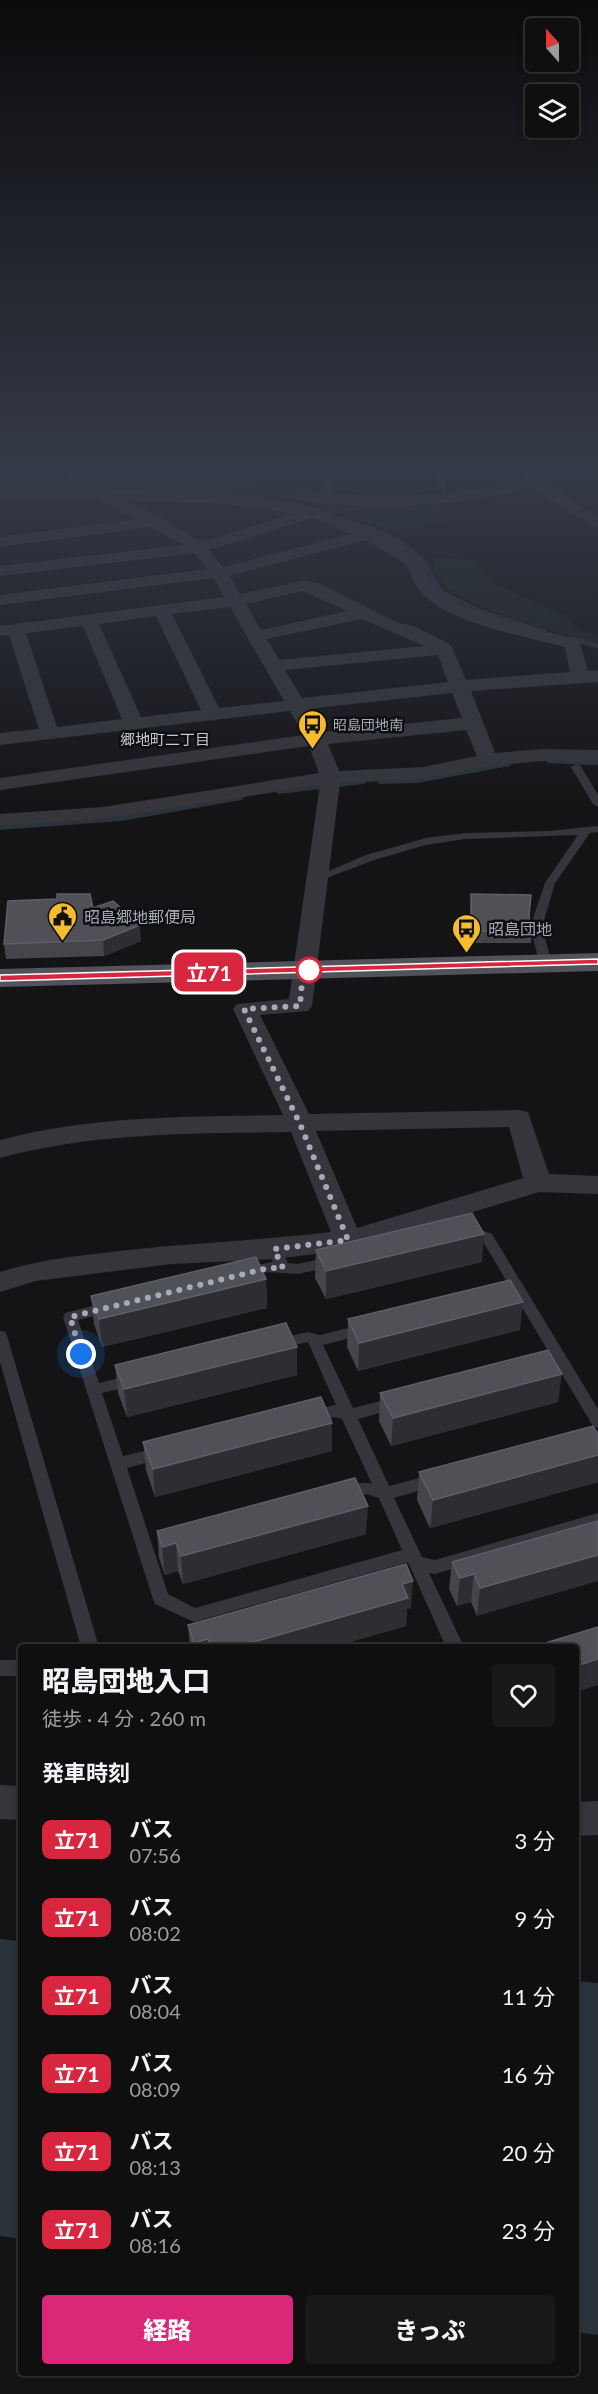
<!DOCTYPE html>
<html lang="ja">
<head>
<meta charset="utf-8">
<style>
	:root { --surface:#0f0f10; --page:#181819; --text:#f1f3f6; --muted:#9b9c9f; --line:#2f2f30; --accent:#db2777 }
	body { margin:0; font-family:Lato,"Noto Sans JP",sans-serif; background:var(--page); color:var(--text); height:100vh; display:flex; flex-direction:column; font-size:22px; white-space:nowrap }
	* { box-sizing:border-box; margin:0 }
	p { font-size:20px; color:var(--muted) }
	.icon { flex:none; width:33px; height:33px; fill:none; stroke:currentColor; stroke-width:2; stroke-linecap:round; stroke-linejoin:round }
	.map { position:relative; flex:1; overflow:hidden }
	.drawer { position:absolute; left:18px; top:1644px; width:561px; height:732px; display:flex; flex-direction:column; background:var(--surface); border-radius:6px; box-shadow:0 3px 9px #0003,0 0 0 2px var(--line) }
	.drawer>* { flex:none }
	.badge { padding:0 12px; border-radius:9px; font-size:21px; line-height:39px }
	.needle { width:39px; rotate:339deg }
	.controls { position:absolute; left:525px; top:18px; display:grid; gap:12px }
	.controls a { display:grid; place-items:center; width:54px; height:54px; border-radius:6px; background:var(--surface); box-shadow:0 3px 9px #0003,0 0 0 2px var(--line); font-size:30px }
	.you { position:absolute; width:30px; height:30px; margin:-15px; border:4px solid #fff; border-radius:50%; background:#1a73e8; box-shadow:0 0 0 9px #1a73e833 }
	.map>.badge { position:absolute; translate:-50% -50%; box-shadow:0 0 0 3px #fff }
	h2 { padding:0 24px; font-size:22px; line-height:54px }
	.round { display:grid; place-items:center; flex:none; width:63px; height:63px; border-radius:6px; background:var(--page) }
	.overview { display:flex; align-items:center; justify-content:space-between; height:102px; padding:0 24px }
	h1 { font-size:28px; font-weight:800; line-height:45px }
	.cta { display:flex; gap:12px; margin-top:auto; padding:12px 24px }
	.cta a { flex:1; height:69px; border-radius:6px; background:var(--accent); color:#fff; font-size:24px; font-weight:800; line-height:69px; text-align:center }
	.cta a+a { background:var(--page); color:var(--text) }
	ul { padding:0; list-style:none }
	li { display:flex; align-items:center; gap:18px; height:78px; padding:0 24px }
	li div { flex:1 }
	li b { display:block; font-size:22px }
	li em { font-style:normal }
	li .badge { min-width:66px; font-weight:700; text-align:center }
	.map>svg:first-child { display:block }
	.green { fill:#1c241d }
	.water { fill:#2a323a }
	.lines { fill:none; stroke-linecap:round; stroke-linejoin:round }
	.stream-far1 { stroke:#2a323a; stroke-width:4.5 }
	.stream { stroke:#2a323a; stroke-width:6 }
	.lane { fill:#35353b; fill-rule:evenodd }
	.street { fill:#35353b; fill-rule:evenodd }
	.primary { fill:#51525a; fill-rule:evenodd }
	.street-bridge { stroke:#35353b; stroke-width:18 }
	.wall { fill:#45464b }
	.shaded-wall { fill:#2d2e31 }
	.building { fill:#505157; stroke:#5d5f66; stroke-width:1.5 }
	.line { fill:#d7263d; stroke:#fff; stroke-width:1.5 }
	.walk { stroke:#a5aab6; stroke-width:6; stroke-dasharray:0 10.8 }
	.stop-dot { fill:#fff; stroke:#d7263d; stroke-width:3 }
	.labels { text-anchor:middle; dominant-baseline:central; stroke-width:5; stroke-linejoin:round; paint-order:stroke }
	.far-poi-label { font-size:14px; fill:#a5aab6; stroke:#0f0f11; text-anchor:start }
	.far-neighbourhood-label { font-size:15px; fill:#c6c9d2; stroke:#0f0f11 }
	.poi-label { font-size:16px; fill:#a5aab6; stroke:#0f0f11; text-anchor:start }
</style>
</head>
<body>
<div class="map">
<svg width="598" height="2394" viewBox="0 0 598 2394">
	<rect width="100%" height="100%" fill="#141416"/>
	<g class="green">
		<path d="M0,479L217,481L319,492L363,507L438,505L450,524H425L396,531L301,501L213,489L0,487Z"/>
		<path d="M436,557L471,560L493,583L567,617L580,631L598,635V644C570,639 464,605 447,587C440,581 436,572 431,564Z"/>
	</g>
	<g class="water">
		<path d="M0,1939L21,1941V2239L0,2236Z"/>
		<path d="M576,1981L598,1983V2335L576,2332Z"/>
	</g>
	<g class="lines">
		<g class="stream-far1">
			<path d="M191,493L233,494L261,499"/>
			<path d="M287,503L331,514"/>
			<path d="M353,522L397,540L422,559L441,592L482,612L545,632"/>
			<path d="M571,639L598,646"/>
			<path d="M549,761L598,763"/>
			<path d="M436,777L509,764"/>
		</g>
		<g class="stream">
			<path d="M380,781L417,780L444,775"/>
			<path d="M279,791L363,781"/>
			<path d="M0,827L121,818L241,797"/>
		</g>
		<g class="lane">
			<path d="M105,472H113V474L116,475L256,478L263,472H271L258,482L116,479L106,478Z"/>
			<path d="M336,472L343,473L329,489L347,498V502H341L320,490Z"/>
			<path d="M433,472H441L452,501L445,499Z"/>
			<path d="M576,764L580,765L598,795V807L593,804L571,767Z"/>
			<path d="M598,826V832L590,833L555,883L542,927L552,964L546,967L540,964L530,927L545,883L578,835L465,839L426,845L374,860L319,881L315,882L310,879L366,855L426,838L465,833L548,831Z"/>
			<path d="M469,1225L492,1234L598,1409V1428L593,1426L557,1366L537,1371L532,1369L530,1365L532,1361L551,1356L482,1240L464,1233L462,1230L464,1227Z"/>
			<path d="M274,1244L279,1246L288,1263L298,1264L334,1256L341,1261L339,1265L298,1274L268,1272L243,1278L238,1277L236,1273L238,1269L273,1262L267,1249Z"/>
			<path d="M108,1302L113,1303L115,1307L113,1311L78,1320L99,1383L134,1374L139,1376L141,1380L139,1384L102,1393L123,1456L162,1447L167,1449L170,1453L167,1457L127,1468L168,1594L195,1608L402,1550L379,1498L366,1494L344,1500L338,1498L336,1494L338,1490C349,1486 362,1480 372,1484L342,1419C329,1414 318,1423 306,1419L303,1415L306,1411L336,1405L308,1342L278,1349L273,1348L271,1344L273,1340L308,1332L320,1335L364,1324L369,1325L371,1329L369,1333L323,1345L353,1408L397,1397L402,1399L405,1403L402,1407L358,1419L389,1486L435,1474L441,1476L443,1480L441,1484L394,1498L422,1557L435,1560L598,1513V1527L435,1574L429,1573L464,1647H446L408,1562L194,1622L155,1604L153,1599L63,1317L65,1313Z"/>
			<path d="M0,1331L5,1332L7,1336L99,1647H81L0,1362Z"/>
			<rect x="0" y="1660" width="21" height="16"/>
		</g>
		<g class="street">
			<path d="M83,472H98L99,482L104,489C203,493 308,491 395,541C403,546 416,552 421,559C428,569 430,582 439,591C461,613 547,631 579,640L588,671L598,670V682L471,691L495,753L542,749L598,750V762L542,761L488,766L423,779L340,783L312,1006L308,1011L260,1015L309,1114L519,1110L528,1112L549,1174L598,1176V1194L539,1192L348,1250L274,1259L172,1264L36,1281L0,1292V1272C34,1261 68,1257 103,1253C179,1243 255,1241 331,1232L291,1132C189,1134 99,1132 0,1158V1140C97,1115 184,1117 283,1115L233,1009L237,1004L289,999L320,785L103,819L0,826V814L103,807L319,773L309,746L0,790V778L304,735L290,711L0,745V733L39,729L9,635L0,636V626L224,597L214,578L0,605V595L207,569L195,553L0,576V566L183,545L150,527L0,547V537L135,519L98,499H0V489H88L83,482ZM123,500L228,504L293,514L201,542L162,518ZM313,518L350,534L223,567L209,550ZM365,540L406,564C411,576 418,591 428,599C456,624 528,637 565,647L570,672L466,680L451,645L414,626L398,623L319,583L303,581L240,594L230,576ZM303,591L347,611L261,630L246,604ZM230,607L284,701L219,708L172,614ZM156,616L201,710L141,717L99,624ZM362,619L424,646L279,660L267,639ZM83,626L122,719L57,727L26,633ZM438,655L448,682L302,698L285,670ZM452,693L462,718L322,732L308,709ZM466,730L477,756L423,767L339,771L328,744ZM509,1127L523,1178L357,1228L316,1131Z"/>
			<path d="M322,472H353C346,479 329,479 322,472Z"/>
			<path d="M524,472H538L541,477L561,472H584L582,475L548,485L598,517V529L532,488C463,504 392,512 322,503C313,501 298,502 292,495L300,490C377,500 451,497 526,480Z"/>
			<path d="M0,1785L21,1786V1820L0,1819Z"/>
			<path d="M598,1801V1835L576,1836V1802Z"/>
		</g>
		<path class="primary" d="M598,953V971L0,987V969Z"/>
		<path class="street-bridge" d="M78,476H102"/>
	</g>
	<g class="wall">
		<path d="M471,894L532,931L531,943H471L470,906Z"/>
		<path d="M93,908L141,941L104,956L6,959L4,944Z"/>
		<path d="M316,1250L482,1262L326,1299L315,1278Z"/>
		<path d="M266,1279L267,1308L102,1347L94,1324L91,1296Z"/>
		<path d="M348,1319L520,1330L358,1371L347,1347Z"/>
		<path d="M115,1365L297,1375L127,1417L118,1393Z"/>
		<path d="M380,1393L558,1402L391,1446L379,1421Z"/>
		<path d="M598,1434V1482L430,1528L417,1500L419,1472Z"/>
		<path d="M143,1442L332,1451L155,1497L146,1470Z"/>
		<path d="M598,1521L477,1616L471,1602L457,1606L449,1589L452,1562Z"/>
		<path d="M157,1531L366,1534L183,1584L178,1571L165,1575L159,1558Z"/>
		<path d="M411,1608L407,1609L406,1626L332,1647H190L188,1625Z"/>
	</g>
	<g class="shaded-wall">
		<path d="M140,925L141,941L104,956L103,940Z"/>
		<path d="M484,1234L482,1262L326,1299V1271Z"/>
		<path d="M266,1279L267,1308L102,1347L99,1319Z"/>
		<path d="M523,1302L520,1330L358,1371L359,1343Z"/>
		<path d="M297,1347V1375L127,1417L124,1389Z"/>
		<path d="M562,1374L558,1402L391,1446L393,1418Z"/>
		<path d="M332,1423V1451L155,1497L153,1469Z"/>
		<path d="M598,1455V1482L430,1528L433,1500Z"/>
		<path d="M368,1506L366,1534L183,1584L181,1556Z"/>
		<path d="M176,1543L178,1571L165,1575L162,1547Z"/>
		<path d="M598,1555V1581L477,1616L480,1588Z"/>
		<path d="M474,1574L471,1602L457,1606L460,1578Z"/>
		<path d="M413,1581L411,1608L407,1609L406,1626L332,1647H236L402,1584Z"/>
		<path d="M208,1639L209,1647H195L194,1643Z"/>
		<path d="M598,1659V1685L576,1692V1666Z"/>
	</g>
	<g class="building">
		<path d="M57,894H90L93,908L113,901L140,925L103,940L4,944L8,901L57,899Z"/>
		<path d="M471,894L531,895L529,916L532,931H472Z"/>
		<path d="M472,1213L484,1234L326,1271L316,1250Z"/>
		<path d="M256,1257L266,1279L99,1319L91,1296Z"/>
		<path d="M510,1280L523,1302L359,1343L348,1319Z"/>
		<path d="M286,1323L297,1347L124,1389L115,1365Z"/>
		<path d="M548,1350L562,1374L393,1418L380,1393Z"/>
		<path d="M321,1397L332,1423L153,1469L143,1442Z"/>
		<path d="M593,1426L598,1434V1455L433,1500L419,1472Z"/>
		<path d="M355,1478L368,1506L181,1556L176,1543L162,1547L157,1531Z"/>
		<path d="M598,1521V1555L480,1588L474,1574L460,1578L452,1562Z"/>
		<path d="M406,1564L413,1581L402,1584L408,1598L236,1647H211L208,1639L194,1643L188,1625Z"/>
		<path d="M598,1627V1659L576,1666V1647H532Z"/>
	</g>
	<linearGradient id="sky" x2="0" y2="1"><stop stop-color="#0b0b0c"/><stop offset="0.58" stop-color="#343a47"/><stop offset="1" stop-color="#343a47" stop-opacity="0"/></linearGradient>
	<rect width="598" height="807" fill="url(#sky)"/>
	<path class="line" d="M598,959V964L0,981V975Z"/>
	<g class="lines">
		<path class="walk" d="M81,1354L70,1317L268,1268H283L274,1249L348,1240L300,1124L244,1009L300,1006L303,970H309"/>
	</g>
	<defs>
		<symbol id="bus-pin" viewBox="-11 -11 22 30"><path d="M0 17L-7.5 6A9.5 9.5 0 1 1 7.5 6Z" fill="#f5bc2c" stroke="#0f0f11"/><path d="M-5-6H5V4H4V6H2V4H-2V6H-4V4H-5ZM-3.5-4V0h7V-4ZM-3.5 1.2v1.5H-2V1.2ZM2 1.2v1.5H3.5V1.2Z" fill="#111"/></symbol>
		<symbol id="civic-pin" viewBox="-11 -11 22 30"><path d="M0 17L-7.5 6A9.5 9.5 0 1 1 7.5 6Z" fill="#f5bc2c" stroke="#0f0f11"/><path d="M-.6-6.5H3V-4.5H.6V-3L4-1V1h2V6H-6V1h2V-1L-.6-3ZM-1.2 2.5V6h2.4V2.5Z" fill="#111"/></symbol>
	</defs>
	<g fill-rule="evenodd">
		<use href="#bus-pin" x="296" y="708" width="33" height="45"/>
		<use href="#civic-pin" x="46" y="900" width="33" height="45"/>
		<use href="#bus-pin" x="450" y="912" width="33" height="45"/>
	</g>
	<circle class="stop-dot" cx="309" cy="970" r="12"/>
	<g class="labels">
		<g class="far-poi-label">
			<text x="333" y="724">昭島団地南</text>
		</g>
		<g class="far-neighbourhood-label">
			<text x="165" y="739">郷地町二丁目</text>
		</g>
		<g class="poi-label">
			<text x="84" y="916">昭島郷地郵便局</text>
			<text x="488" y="928">昭島団地</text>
		</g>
	</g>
</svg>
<div class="controls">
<a><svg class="needle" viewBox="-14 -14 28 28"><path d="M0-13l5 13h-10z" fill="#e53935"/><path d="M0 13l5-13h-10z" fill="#9b9c9f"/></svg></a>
<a><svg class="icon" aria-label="layers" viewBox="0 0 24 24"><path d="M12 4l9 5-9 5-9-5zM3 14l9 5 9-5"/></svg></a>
</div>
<div class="you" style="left:81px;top:1354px"></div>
<b class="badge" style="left:209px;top:972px;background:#d7263d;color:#fff">立71</b>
<section class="drawer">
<div class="overview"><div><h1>昭島団地入口</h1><p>徒歩 · 4 分 · 260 m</p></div><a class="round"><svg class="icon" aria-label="heart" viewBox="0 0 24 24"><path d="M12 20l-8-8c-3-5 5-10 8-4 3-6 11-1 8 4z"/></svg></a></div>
<h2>発車時刻</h2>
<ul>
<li><span class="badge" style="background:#d7263d;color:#fff">立71</span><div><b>バス</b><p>07:56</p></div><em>3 分</em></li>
<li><span class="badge" style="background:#d7263d;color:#fff">立71</span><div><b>バス</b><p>08:02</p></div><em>9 分</em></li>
<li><span class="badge" style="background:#d7263d;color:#fff">立71</span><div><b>バス</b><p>08:04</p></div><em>11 分</em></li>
<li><span class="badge" style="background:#d7263d;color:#fff">立71</span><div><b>バス</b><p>08:09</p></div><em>16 分</em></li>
<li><span class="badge" style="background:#d7263d;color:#fff">立71</span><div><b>バス</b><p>08:13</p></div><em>20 分</em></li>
<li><span class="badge" style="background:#d7263d;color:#fff">立71</span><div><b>バス</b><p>08:16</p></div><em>23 分</em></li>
</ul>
<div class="cta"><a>経路</a><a>きっぷ</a></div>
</section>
</div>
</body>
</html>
